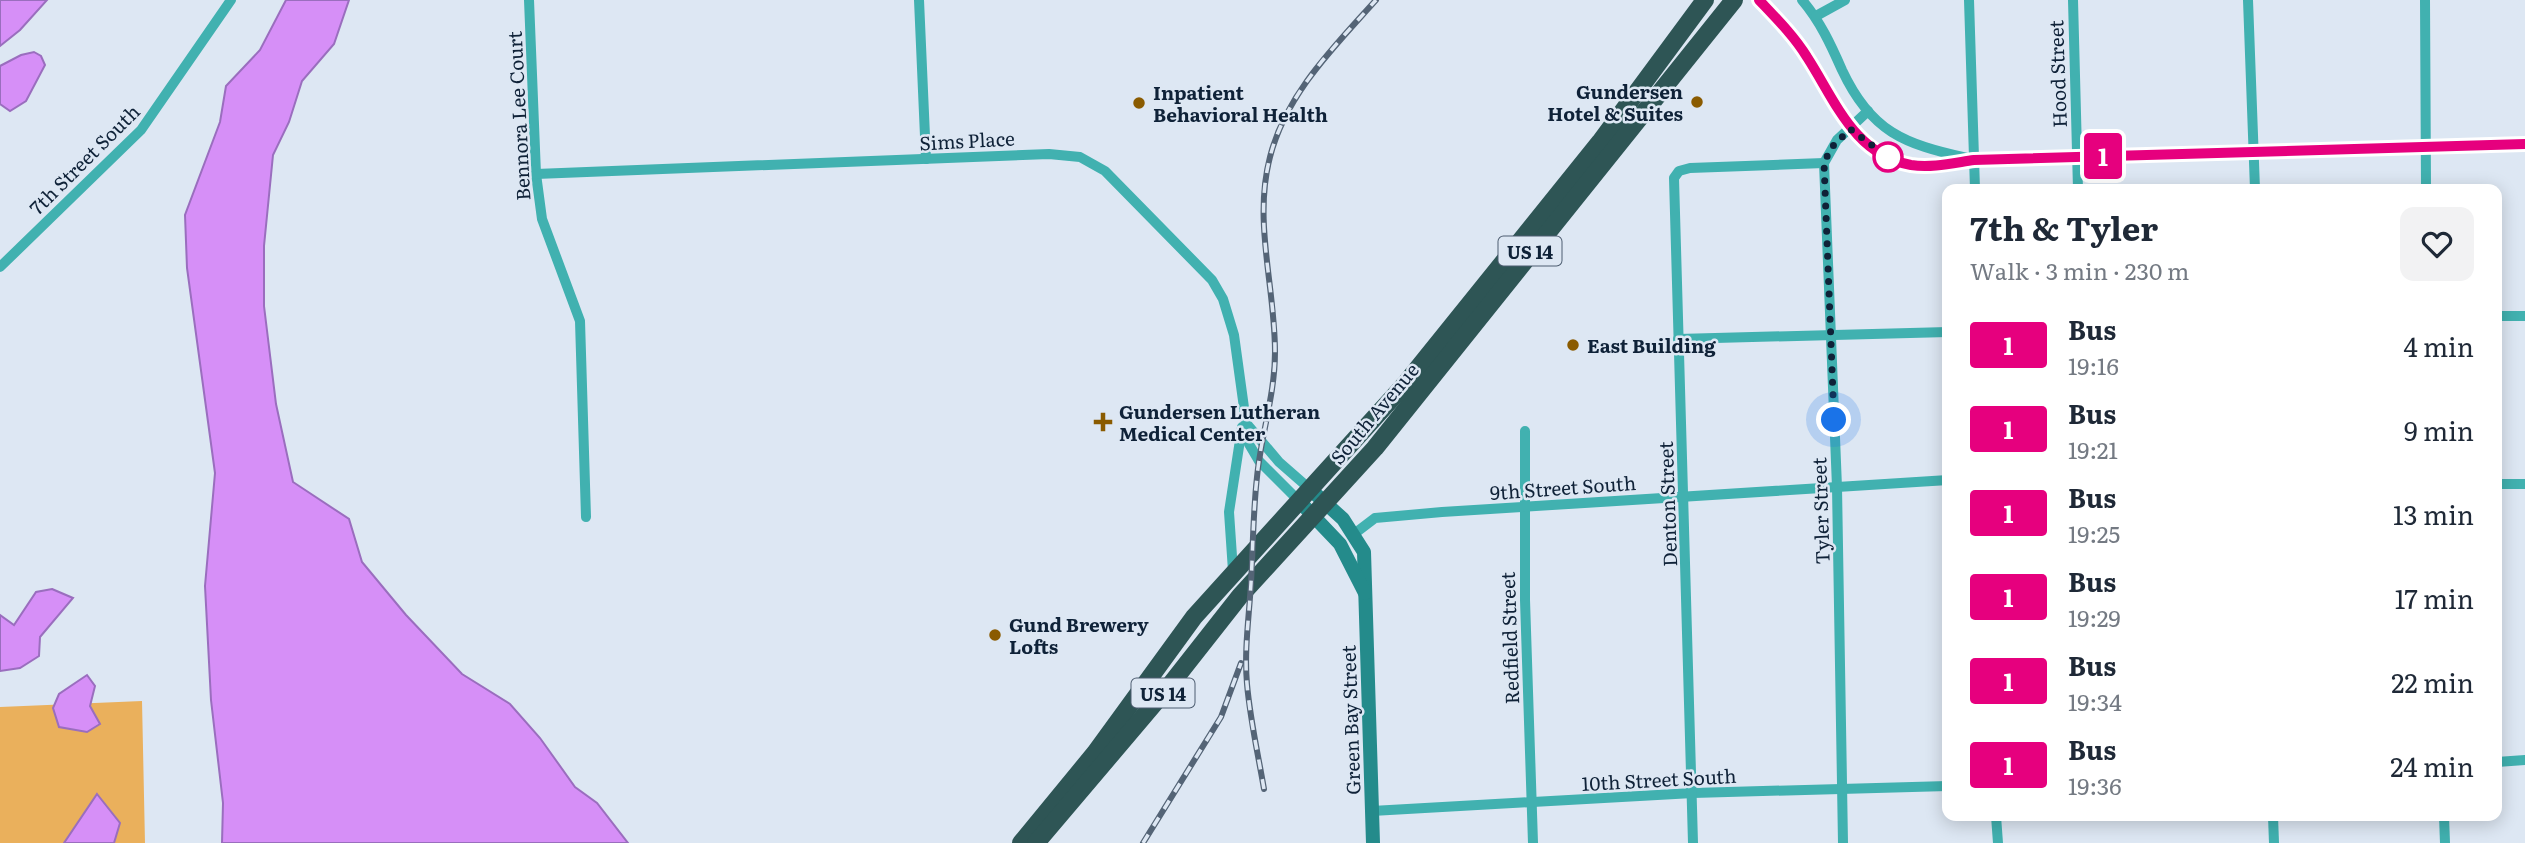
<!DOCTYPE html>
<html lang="en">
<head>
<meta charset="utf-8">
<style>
	:root { --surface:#fff; --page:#f2f2f3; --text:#1f2937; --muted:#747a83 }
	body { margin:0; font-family:Literata,serif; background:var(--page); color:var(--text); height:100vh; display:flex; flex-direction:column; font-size:26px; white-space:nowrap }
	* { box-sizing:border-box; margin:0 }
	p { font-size:23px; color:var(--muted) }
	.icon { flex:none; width:38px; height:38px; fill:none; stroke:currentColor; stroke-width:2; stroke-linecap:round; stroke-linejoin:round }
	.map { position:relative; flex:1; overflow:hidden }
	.panel { position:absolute; left:1942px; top:184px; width:560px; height:637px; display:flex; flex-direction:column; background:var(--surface); border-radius:14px; box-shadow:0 4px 18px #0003 }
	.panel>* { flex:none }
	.badge { padding:0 14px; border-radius:5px; font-size:24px; line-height:46px }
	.you { position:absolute; width:35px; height:35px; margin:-18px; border:5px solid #fff; border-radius:50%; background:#1a73e8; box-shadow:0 0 0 10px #1a73e833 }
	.map>.badge { position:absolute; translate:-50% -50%; box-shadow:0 0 0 4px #fff }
	.round { display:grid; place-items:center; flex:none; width:74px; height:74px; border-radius:14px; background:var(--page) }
	.headline { display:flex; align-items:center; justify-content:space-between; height:119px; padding:0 28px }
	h1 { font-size:33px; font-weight:700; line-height:52px }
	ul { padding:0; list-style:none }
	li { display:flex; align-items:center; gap:21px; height:84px; padding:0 28px }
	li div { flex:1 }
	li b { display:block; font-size:26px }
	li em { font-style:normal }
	li .badge { min-width:77px; font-weight:700; text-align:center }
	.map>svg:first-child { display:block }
	.green { fill:#eab05c }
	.water { fill:#d68ff7; stroke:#9a6ebe; stroke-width:2 }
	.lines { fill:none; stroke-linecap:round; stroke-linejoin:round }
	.street { stroke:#41b1b0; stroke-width:10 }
	.secondary { stroke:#248b8b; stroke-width:14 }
	.highway { stroke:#2e5555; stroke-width:18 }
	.rail-casing { stroke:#546476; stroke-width:6 }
	.rail { stroke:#dde7f3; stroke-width:3.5; stroke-dasharray:10; stroke-linecap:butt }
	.line-casing { stroke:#fff; stroke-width:16 }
	.line { stroke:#e6007e; stroke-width:10 }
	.walk { stroke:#0f2238; stroke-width:7; stroke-dasharray:0 12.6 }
	.poi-dot { fill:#8a5b00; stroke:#dde7f3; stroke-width:2.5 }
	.stop-dot { fill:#fff; stroke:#e6007e; stroke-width:3.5 }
	.labels { text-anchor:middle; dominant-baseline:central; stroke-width:5; stroke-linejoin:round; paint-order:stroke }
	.shield { fill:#dde7f3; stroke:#4d5d70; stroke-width:2 }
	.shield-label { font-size:18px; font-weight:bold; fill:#0f2238 }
	.street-label { font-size:19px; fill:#0f2238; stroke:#dde7f3 }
	.poi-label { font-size:19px; font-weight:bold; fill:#0f2238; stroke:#dde7f3; text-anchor:start }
</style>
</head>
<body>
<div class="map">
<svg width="2525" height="843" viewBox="0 0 2525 843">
	<rect width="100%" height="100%" fill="#dde7f3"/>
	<path class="green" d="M142,701L145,843H114L120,823L97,795L64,843H0V707Z"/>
	<g class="water">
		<path d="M0,0H47L20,30L0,46Z"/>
		<path d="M286,0H349L334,44L302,81L289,122L273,155L264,246V306L276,404L293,482L349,519L362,562L406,615L462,674L510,704L540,738L575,787L597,803L628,843H222L223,803L211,700L205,586L215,473L187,268L185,215L220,122L226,86L260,50Z"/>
		<path d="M34,52L41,56L45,65L26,101L10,111L0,104V66L21,55Z"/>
		<path d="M52,589L73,598L40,637L39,656L20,668L0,671V615L14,625L36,592Z"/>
		<path d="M87,675L95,686L90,706L100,724L87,732L59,727L53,708L59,694Z"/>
		<path d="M97,794L120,823L114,843H64Z"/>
	</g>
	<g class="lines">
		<g class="street">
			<path d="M529,0L536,174L542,219L580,321L586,517"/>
			<path d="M919,0L926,159"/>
			<path d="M1759,0C1776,18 1794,36 1807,57C1839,106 1861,169 1932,167C1946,166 1961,162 1974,160L2525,144"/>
			<path d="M1802,0C1820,21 1831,45 1842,70C1871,132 1904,144 1967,158"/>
			<path d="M1969,0L1975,189"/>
			<path d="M2073,0L2078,189"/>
			<path d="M2248,0L2255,189"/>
			<path d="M2425,0L2426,189"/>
			<path d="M1816,16L1845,0"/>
			<path d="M536,174L1049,154L1080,157L1105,171L1212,280L1223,299L1234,335L1249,444L1259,461L1299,501"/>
			<path d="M0,267L141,130L231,0"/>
			<path d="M2497,316H2525"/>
			<path d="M1678,339L1948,332"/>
			<path d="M1246,423L1279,462L1311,490"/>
			<path d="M1525,431V600L1533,843"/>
			<path d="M2497,484H2525"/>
			<path d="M1354,534L1375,518L1442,512L1948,480"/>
			<path d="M1233,571L1229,512L1242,427"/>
			<path d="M2497,762L2525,760"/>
			<path d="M1372,811L1693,793L1948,786"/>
			<path d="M1996,816L1998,843"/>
			<path d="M2273,816L2274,843"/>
			<path d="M2444,816L2445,843"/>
			<path d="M1693,843L1674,178L1679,171L1690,168L1824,163"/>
			<path d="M1843,843L1837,487L1824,163L1837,140L1868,111"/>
		</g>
		<g class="secondary">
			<path d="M1311,490L1343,519L1364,552L1373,843"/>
			<path d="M1299,501L1340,544L1365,593"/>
		</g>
		<g class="highway">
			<path d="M1021,843L1095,753L1194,617L1406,383L1600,142L1705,0"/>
			<path d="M1036,843L1170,685L1240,596L1375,448L1734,0"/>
		</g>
		<defs>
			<g id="rail">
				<path d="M1264,789C1258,754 1250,719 1247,684C1244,651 1249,617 1251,583C1253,548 1253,513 1257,477C1261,435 1275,395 1275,352C1275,286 1253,222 1270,157C1286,94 1334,47 1376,0"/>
				<path d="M1143,843L1221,717L1241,663"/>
			</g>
		</defs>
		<use href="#rail" class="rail-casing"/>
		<use href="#rail" class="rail"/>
	</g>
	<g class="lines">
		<defs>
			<path id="line" d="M1759,0C1776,18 1794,36 1807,57C1835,100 1854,155 1911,165C1932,168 1953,163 1974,160L2525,144"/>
		</defs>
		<use href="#line" class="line-casing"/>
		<use href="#line" class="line"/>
		<path class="walk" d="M1834,420L1824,163L1831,148L1850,129L1888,157"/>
	</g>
	<g class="poi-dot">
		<circle cx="1697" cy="102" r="7"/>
		<circle cx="1139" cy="103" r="7"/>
		<circle cx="1573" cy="345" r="7"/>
		<path d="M1099.5 411.5h7v7h7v7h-7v7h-7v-7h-7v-7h7z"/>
		<circle cx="995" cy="635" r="7"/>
	</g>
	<circle class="stop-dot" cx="1888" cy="157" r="14"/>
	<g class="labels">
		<g class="shield">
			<rect x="1498.5" y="236.5" width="63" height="29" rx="5"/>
			<rect x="1131.5" y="678.5" width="63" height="29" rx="5"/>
		</g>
		<g class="shield-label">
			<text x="1530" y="251">US 14</text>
			<text x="1163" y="693">US 14</text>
		</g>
		<g class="street-label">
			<text transform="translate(2057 74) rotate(-92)">Hood Street</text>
			<text transform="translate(518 116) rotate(-93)">Bennora Lee Court</text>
			<text transform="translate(967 140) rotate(-3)">Sims Place</text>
			<text transform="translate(84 159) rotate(-45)">7th Street South</text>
			<text transform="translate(1374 413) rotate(-50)">South Avenue</text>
			<text transform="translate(1563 487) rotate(-4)">9th Street South</text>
			<text transform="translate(1667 504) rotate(-92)">Denton Street</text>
			<text transform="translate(1820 511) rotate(-92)">Tyler Street</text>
			<text transform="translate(1509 638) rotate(-92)">Redfield Street</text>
			<text transform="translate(1350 720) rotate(-92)">Green Bay Street</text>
			<text transform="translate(1659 779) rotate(-3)">10th Street South</text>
		</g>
		<g class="poi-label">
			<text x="1683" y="91" text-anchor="end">Gundersen<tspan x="1683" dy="22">Hotel &amp; Suites</tspan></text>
			<text x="1153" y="92">Inpatient<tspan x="1153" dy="22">Behavioral Health</tspan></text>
			<text x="1587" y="345">East Building</text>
			<text x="1119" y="411">Gundersen Lutheran<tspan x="1119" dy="22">Medical Center</tspan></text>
			<text x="1009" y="624">Gund Brewery<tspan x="1009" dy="22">Lofts</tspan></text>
		</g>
	</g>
</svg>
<div class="you" style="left:1834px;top:420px"></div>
<b class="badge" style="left:2103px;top:156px;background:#e6007e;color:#fff">1</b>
<section class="panel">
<div class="headline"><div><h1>7th &amp; Tyler</h1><p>Walk · 3 min · 230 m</p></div><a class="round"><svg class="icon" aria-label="heart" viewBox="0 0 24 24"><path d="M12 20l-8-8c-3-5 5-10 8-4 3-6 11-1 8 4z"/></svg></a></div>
<ul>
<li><span class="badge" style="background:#e6007e;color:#fff">1</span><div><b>Bus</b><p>19:16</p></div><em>4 min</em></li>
<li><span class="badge" style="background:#e6007e;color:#fff">1</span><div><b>Bus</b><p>19:21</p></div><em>9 min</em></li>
<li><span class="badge" style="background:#e6007e;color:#fff">1</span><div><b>Bus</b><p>19:25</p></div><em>13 min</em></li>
<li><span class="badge" style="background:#e6007e;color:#fff">1</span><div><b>Bus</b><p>19:29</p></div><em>17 min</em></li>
<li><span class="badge" style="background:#e6007e;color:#fff">1</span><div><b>Bus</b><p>19:34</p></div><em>22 min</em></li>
<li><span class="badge" style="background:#e6007e;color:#fff">1</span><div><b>Bus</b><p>19:36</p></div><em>24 min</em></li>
</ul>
</section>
</div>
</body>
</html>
